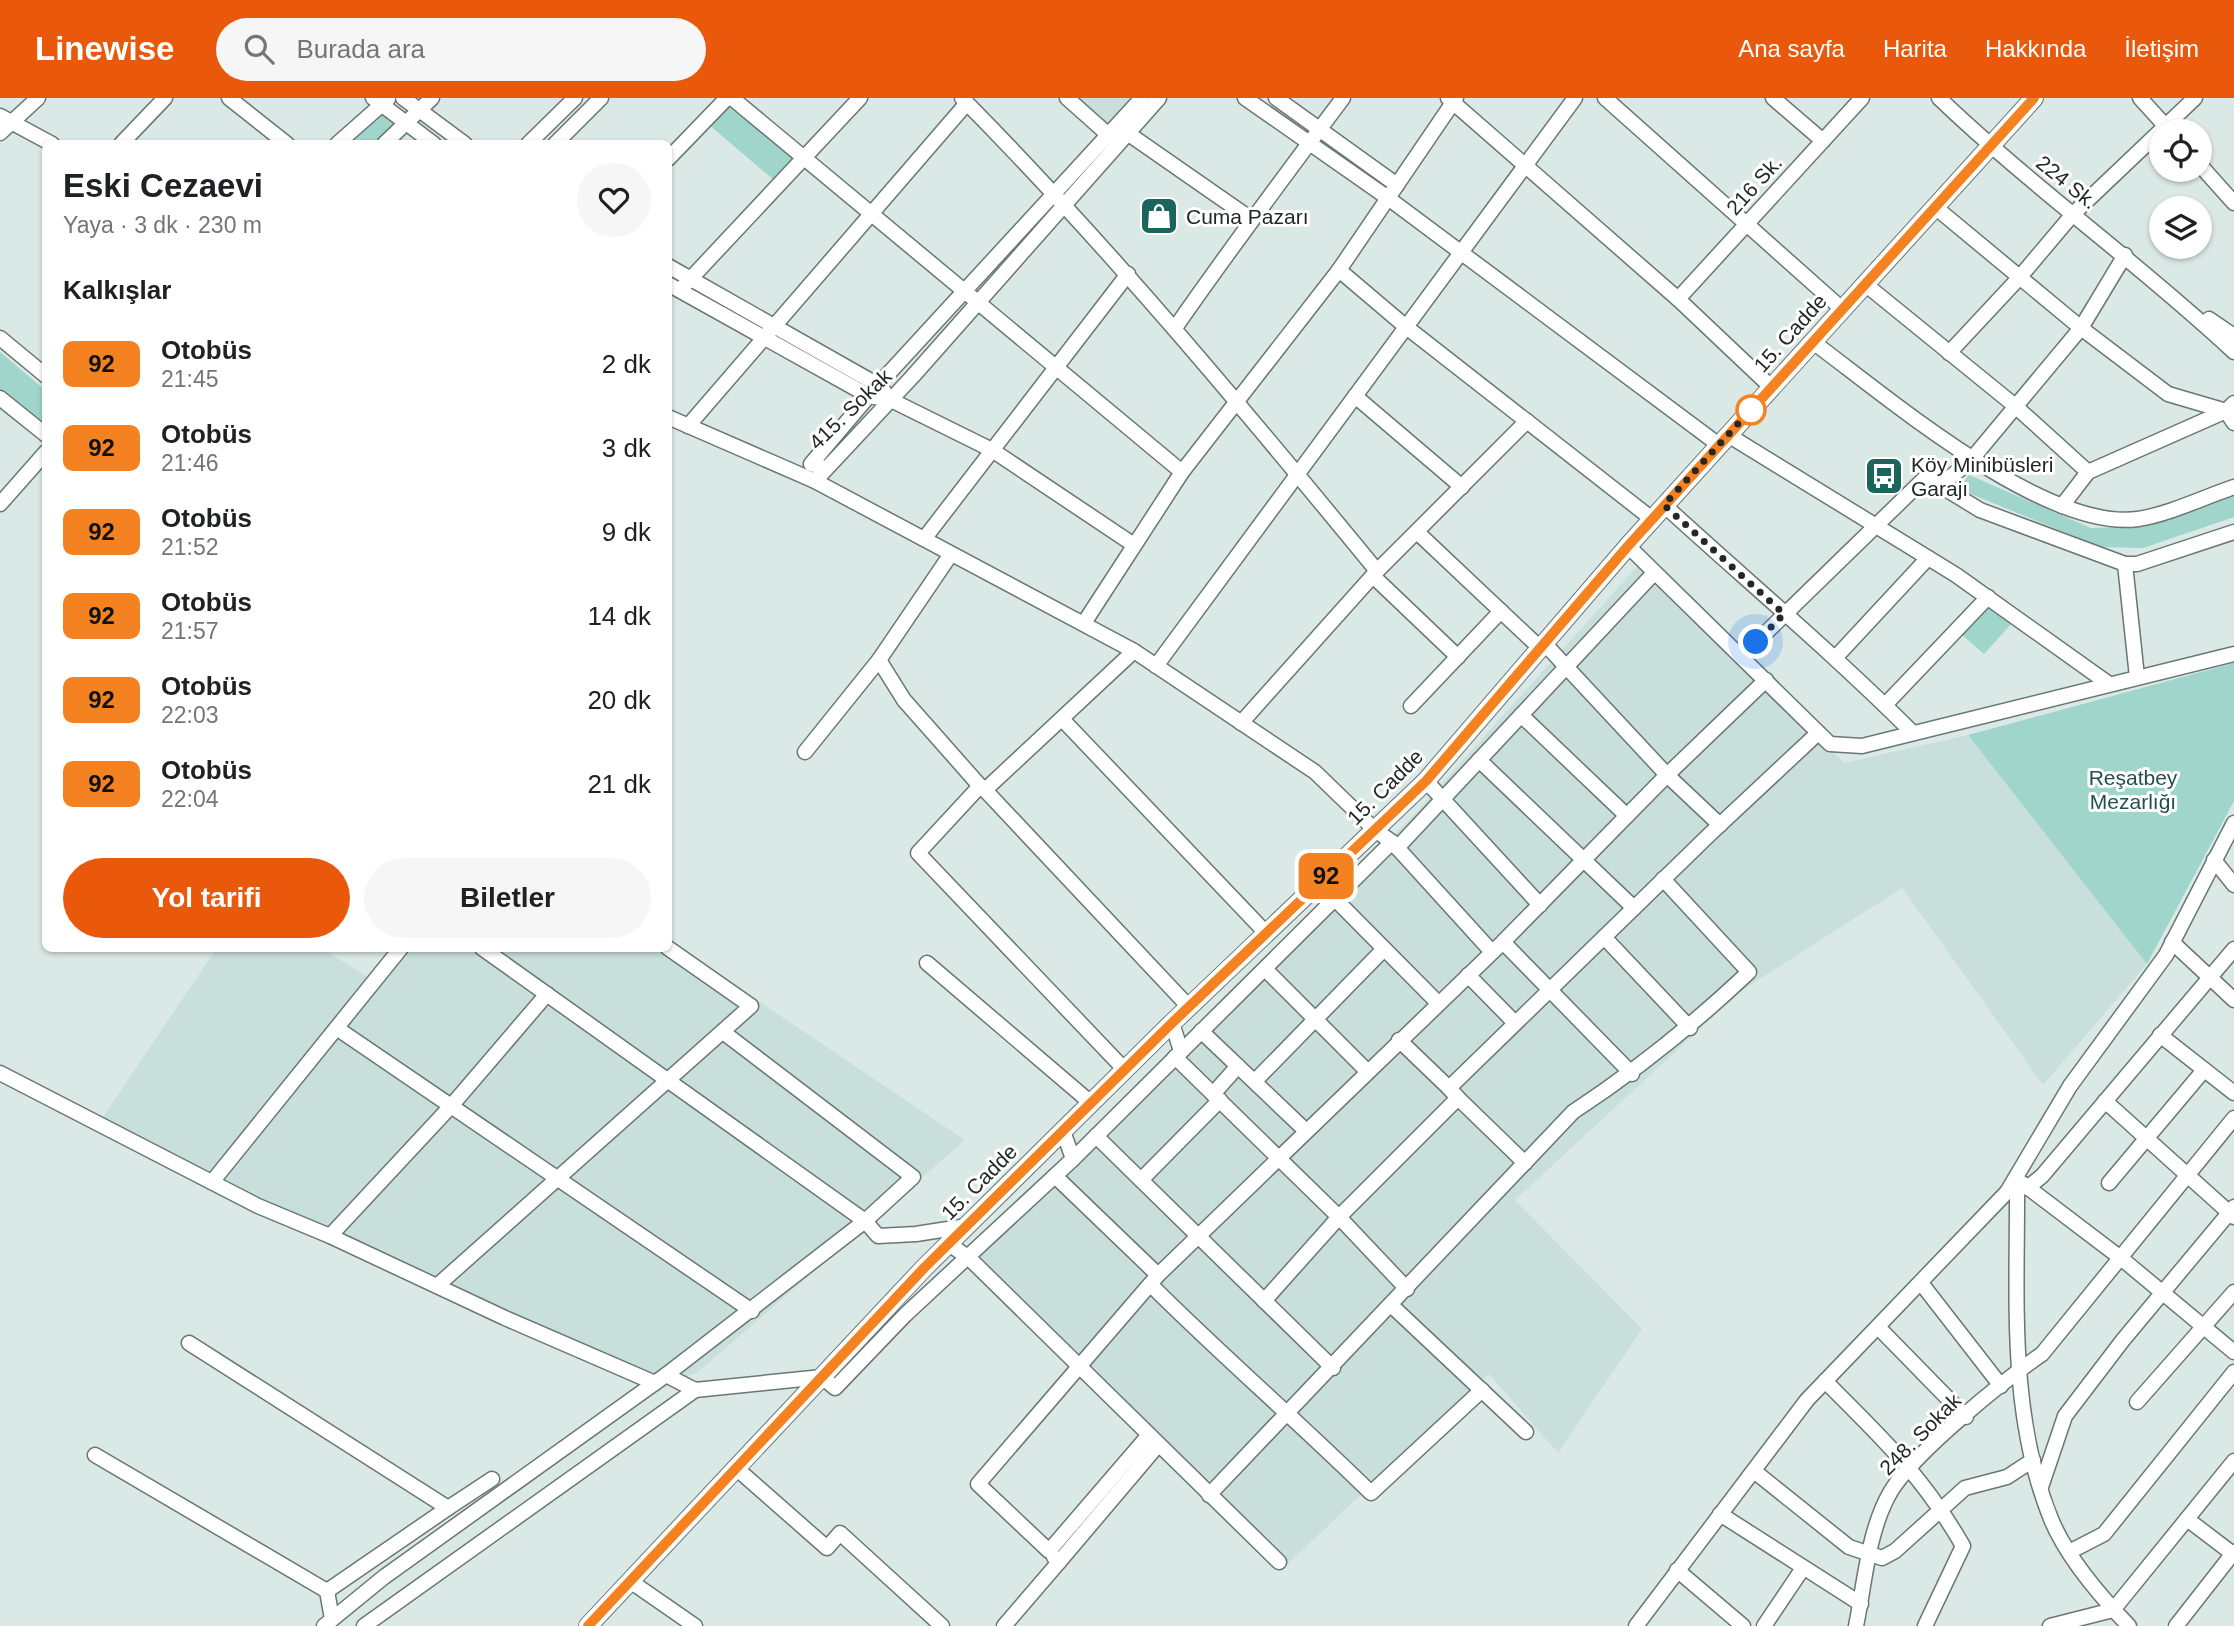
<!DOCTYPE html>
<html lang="tr">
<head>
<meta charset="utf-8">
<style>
	:root { --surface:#fff; --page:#f6f6f6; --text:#202124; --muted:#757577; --accent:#ea580c }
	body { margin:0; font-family:Arial,sans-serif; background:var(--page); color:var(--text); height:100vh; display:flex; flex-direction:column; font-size:26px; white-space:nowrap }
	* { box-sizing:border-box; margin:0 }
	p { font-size:23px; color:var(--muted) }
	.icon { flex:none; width:38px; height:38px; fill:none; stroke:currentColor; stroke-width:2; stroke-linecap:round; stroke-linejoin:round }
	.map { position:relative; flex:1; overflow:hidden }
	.panel { position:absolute; left:42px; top:42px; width:630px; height:812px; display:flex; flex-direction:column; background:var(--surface); border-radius:10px; box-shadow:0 2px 5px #0004 }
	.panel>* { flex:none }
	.badge { padding:0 14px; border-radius:10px; font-size:24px; line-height:46px }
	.tools { position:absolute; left:2149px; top:21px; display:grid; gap:14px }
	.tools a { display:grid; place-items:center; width:63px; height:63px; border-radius:50%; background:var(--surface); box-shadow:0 2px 5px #0004; font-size:35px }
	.you { position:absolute; width:35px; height:35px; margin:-18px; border:5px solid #fff; border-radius:50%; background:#1a73e8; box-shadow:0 0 0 10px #1a73e833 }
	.map>.badge { position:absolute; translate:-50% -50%; box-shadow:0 0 0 4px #fff }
	h2 { padding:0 21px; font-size:26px; line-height:63px }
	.round { display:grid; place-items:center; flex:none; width:74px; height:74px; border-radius:37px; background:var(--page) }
	.overview { display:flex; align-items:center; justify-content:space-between; height:119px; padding:0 21px }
	h1 { font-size:33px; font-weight:700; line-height:52px }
	.action { display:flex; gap:14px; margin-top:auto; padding:14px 21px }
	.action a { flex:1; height:80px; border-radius:42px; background:var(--accent); color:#fff; font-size:28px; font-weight:700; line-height:80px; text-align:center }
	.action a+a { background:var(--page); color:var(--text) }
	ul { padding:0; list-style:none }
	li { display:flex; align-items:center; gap:21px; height:84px; padding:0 21px }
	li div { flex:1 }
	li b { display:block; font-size:26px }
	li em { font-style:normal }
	li .badge { min-width:77px; font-weight:700; text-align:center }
	header { display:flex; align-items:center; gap:42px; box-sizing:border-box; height:98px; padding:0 35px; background:var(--accent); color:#fff }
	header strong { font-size:33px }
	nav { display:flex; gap:38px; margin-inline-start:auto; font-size:24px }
	.search { width:490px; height:63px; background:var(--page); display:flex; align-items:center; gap:18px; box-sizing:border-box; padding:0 24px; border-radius:38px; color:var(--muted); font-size:26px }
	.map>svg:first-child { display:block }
	.built { fill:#c9dfdb }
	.green { fill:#a0d5cc }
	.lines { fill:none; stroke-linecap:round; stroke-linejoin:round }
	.minor-casing { stroke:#697673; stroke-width:17 }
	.major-casing { stroke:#697673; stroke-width:20 }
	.minor { stroke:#fff; stroke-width:14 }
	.major { stroke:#fff; stroke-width:18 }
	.line-casing { stroke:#fff; stroke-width:16 }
	.line { stroke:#f58220; stroke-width:10 }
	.walk { stroke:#232827; stroke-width:7; stroke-dasharray:0 12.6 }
	.stop-dot { fill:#fff; stroke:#f58220; stroke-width:3.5 }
	.labels { text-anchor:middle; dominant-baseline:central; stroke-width:6; stroke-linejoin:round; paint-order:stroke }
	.street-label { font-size:21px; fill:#232827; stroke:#fff }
	.poi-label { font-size:21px; fill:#232827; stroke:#fff; text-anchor:start }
	.park-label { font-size:21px; fill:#1f514a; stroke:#fff }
</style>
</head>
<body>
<header>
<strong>Linewise</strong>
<div class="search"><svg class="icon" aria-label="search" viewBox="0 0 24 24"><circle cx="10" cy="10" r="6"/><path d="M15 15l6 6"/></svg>Burada ara</div>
<nav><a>Ana sayfa</a><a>Harita</a><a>Hakkında</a><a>İletişim</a></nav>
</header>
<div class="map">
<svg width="2234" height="1528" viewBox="0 0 2234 1528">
	<rect width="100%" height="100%" fill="#dbe9e6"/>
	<g class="built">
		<path d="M1067,0H1142L1107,37Z"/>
		<path d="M1642,463L1844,665L1968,637L2147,866L2043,987L1902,790L1741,893L1515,1102L1642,1231L1558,1355L1489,1276L1280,1473L962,1161L1411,720Z"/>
		<path d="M669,843L965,1042L697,1275L646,1291L99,1025L216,851H323L375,884L400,851L668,850Z"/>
	</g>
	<g class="green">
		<path d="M730,3L796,60L775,83L708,26Z"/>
		<path d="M382,6L406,25L384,45L337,46Z"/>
		<path d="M0,254L45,292V330L0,293Z"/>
		<path d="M1969,377L2091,430L2131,429L2234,393V419L2143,450L2100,449L1959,391Z"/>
		<path d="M1987,504L2014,523L1984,556L1961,536Z"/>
		<path d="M2234,565V703L2147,866L1968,637Z"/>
	</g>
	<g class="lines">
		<defs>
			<g id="minor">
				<path d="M229,0L287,46"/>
				<path d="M373,0L434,46"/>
				<path d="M403,0L465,46"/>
				<path d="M732,0L1182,374"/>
				<path d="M962,0C1110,150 1244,311 1377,473"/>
				<path d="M1067,0L1113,41"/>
				<path d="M1245,0L1388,100L1719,347"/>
				<path d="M1276,0L1397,87"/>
				<path d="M1448,0L1678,201L1771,289"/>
				<path d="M1605,0L1842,211"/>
				<path d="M1773,0L1823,43"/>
				<path d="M1939,0C2033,90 2139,165 2234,254"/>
				<path d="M2140,0L2170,33"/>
				<path d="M0,18L52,46"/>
				<path d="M1123,32L1251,121"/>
				<path d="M0,35L38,0"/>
				<path d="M121,46L165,0"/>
				<path d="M337,46L388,1"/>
				<path d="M384,46L432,0"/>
				<path d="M528,46L575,0"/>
				<path d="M555,46L601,0"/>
				<path d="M668,61L727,0"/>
				<path d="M2200,67L2234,105"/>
				<path d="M1935,109L2081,230L2168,296L2226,313L2234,325"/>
				<path d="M668,168L878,287L884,293"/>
				<path d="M1339,172L1405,228L1652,421"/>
				<path d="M668,186L869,298L891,302L992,352L1134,447"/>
				<path d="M1865,186L2014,307L2088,374"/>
				<path d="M680,192L860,0"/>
				<path d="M1678,201L1862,0"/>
				<path d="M2209,221L2234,238"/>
				<path d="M1175,230C1229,152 1286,76 1343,0"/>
				<path d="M0,240L46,278"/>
				<path d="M1813,244C1886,298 2045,434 2138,421C2170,416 2204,399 2234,389"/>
				<path d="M1949,255L2019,180L2073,116L2195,0"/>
				<path d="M1355,298L1462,389"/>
				<path d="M0,300L46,337"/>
				<path d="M668,319L815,383L1134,553L1315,674L1375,732L1392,744L1492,854"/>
				<path d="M688,328L967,5"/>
				<path d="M1728,337L1956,477L2109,586"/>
				<path d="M825,370L811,366L878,287L1142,0"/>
				<path d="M815,383L913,278L1159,0"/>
				<path d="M1941,387L1971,362L2081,230L2125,157"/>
				<path d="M0,406L46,354"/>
				<path d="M1664,407C1747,483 1833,555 1913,635"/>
				<path d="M2062,408L2088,374L2226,313L2234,305"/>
				<path d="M1417,434L1541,551"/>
				<path d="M924,441L1128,176"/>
				<path d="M1628,448L1830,646L1862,648L2234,556"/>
				<path d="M2125,466L2137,579"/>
				<path d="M1373,478L1458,559"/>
				<path d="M1084,525L1182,374L1339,172L1456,0"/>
				<path d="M1545,546L1667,677L1720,727"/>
				<path d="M1742,558L1926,379L1980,412L2125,466H2137L2234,434"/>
				<path d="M1836,559L1928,460"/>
				<path d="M879,562L904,602L980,688"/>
				<path d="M1156,568L1575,0"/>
				<path d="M1885,607L1988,499"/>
				<path d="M1411,608L1501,513"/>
				<path d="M1521,617L1627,718"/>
				<path d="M1062,621L1266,835"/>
				<path d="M1241,625L1377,473L1527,323"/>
				<path d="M805,654L879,562L951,456"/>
				<path d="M1479,662L1634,810"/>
				<path d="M1426,683L1540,807"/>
				<path d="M985,692L1189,909"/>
				<path d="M1397,750L1654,475"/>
				<path d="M2214,762L2234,787"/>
				<path d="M1335,801L1438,905"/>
				<path d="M1604,839L1690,930"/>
				<path d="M1503,844L1632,976"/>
				<path d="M2172,844L2234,902"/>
				<path d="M482,850L865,1123L913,1079L723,934"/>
				<path d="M927,865L1091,1005"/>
				<path d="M1265,871L1367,973"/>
				<path d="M1468,877L1515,925"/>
				<path d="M1172,925L1181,953"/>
				<path d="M338,931L752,1213"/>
				<path d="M1201,933L1306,1033"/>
				<path d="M2160,937L2234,995"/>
				<path d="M1399,942L1449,990"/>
				<path d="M1175,959L1339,1119L1407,1191"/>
				<path d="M1125,972L918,755L980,688L985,692L1134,553"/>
				<path d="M0,975L258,1108L330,1138L505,1220L655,1285"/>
				<path d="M1255,983L1384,851"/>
				<path d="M1213,996L1238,968"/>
				<path d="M1458,1000L1525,1065"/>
				<path d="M2105,1003L2234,1119"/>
				<path d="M1063,1033L1073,1061"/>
				<path d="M1096,1038L1333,1270"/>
				<path d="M1055,1078L1158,1177"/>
				<path d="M2017,1079C2018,1193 2007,1313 2051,1421C2067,1460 2100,1498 2129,1528"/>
				<path d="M1141,1082L1220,1002"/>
				<path d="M212,1084L401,850"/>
				<path d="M2022,1085L2122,1161L2234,1254"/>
				<path d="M2109,1085L2204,972"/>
				<path d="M2027,1090L2042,1078L2234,851"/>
				<path d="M330,1138L452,1007L547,896"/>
				<path d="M949,1146L969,1160L1279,1464"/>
				<path d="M1921,1185L2001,1288"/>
				<path d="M438,1187L751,908L668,850"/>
				<path d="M1151,1187C1222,1258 1299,1324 1371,1395L1482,1292"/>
				<path d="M1264,1203L1339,1119L1458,1000L1449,990L1710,736L1818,635"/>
				<path d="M1391,1207L1526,1334"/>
				<path d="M1878,1229L1966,1319"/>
				<path d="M189,1245L448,1410L492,1381"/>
				<path d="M666,1277L865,1123L878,1138L916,1136L967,1128"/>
				<path d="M1825,1283C1881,1339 1923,1378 1963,1448L1925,1528"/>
				<path d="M2137,1304L2234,1194"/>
				<path d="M1148,1338L1049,1453L978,1386L1158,1177L1503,844L1667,677L1766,582"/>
				<path d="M95,1357L327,1493L332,1521"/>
				<path d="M736,1370L827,1450L840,1435L942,1528"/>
				<path d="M1754,1373L1849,1449L1882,1460L1895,1453L1965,1390L2007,1379L2033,1362"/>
				<path d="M2041,1389L2065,1318L2123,1242L2234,1109"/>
				<path d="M1209,1397L1573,1014C1637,972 1694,926 1749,874L1663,781"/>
				<path d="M1720,1416L1861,1506"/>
				<path d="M2187,1421L2233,1456"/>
				<path d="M2071,1453L2104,1436L2234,1274"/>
				<path d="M1059,1464L1158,1347"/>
				<path d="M1677,1472L1743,1528"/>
				<path d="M630,1483L695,1528"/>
				<path d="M327,1493L448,1410"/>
				<path d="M324,1528L384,1479L666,1277L695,1292L822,1279L835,1290L905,1217L1073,1061L1392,744"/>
				<path d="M364,1528L695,1292"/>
				<path d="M1004,1528L1059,1464L1054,1459"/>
				<path d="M1636,1528L1807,1302L2007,1094L2070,988L2166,857L2234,725"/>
				<path d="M1764,1528L1803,1470"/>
				<path d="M1856,1528C1865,1484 1868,1432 1891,1393C1915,1354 2003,1283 2042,1256L2234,1020"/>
				<path d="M2050,1528L2113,1512L2234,1363"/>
				<path d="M2176,1528L2234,1454"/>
			</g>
			<path id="major" d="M588,1528L924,1170L1172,925L1426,683L1628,448L2034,0"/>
		</defs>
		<use href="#minor" class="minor-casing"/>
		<use href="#major" class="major-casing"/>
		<use href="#minor" class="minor"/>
		<use href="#major" class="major"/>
	</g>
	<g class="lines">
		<defs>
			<path id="line" d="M588,1528L924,1170L1172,925L1426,683L1628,448L2034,0"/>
		</defs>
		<use href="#line" class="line-casing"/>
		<use href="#line" class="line"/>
		<path class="walk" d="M1751,312L1757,305L1664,407L1784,516L1756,544"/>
	</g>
	<defs>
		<symbol id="shop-square" viewBox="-11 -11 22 22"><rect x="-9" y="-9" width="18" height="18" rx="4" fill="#1c655c" stroke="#fff"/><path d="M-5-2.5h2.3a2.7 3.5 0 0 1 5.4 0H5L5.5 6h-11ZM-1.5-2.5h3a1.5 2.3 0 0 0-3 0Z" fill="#fff"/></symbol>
		<symbol id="bus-square" viewBox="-11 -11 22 22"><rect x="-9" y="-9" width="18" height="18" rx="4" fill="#1c655c" stroke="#fff"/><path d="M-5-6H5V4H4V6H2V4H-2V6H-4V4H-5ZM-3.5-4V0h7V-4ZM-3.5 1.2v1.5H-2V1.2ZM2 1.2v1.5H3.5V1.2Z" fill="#fff"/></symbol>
	</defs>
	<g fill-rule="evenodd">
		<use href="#shop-square" x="1137" y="96" width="44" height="44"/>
		<use href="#bus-square" x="1862" y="356" width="44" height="44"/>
	</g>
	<circle class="stop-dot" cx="1751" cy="312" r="14"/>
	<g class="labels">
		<g class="street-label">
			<text transform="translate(2067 84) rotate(39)">224 Sk.</text>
			<text transform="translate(1754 87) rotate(-48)">216 Sk.</text>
			<text transform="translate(1790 235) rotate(-48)">15. Cadde</text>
			<text transform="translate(850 311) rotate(-44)">415. Sokak</text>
			<text transform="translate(1385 689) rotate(-45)">15. Cadde</text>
			<text transform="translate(979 1084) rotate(-45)">15. Cadde</text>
			<text transform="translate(1920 1336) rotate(-45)">248. Sokak</text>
		</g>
		<g class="poi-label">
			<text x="1186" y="118">Cuma Pazarı</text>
			<text x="1911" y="366">Köy Minibüsleri<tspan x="1911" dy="24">Garajı</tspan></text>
		</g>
		<g class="park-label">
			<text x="2133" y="679">Reşatbey<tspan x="2133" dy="24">Mezarlığı</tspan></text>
		</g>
	</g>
</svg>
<div class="tools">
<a><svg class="icon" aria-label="locate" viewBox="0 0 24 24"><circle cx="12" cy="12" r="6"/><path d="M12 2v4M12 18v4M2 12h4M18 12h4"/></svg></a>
<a><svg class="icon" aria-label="layers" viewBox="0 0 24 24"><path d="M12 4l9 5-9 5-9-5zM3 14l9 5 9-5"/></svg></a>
</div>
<div class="you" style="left:1756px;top:544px"></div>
<b class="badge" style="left:1326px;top:778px;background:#f58220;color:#111">92</b>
<section class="panel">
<div class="overview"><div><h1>Eski Cezaevi</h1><p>Yaya · 3 dk · 230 m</p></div><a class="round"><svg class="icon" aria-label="heart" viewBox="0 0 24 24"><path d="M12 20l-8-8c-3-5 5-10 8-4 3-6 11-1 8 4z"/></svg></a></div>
<h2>Kalkışlar</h2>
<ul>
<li><span class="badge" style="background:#f58220;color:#111">92</span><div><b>Otobüs</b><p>21:45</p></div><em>2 dk</em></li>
<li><span class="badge" style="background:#f58220;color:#111">92</span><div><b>Otobüs</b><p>21:46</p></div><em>3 dk</em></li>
<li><span class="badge" style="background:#f58220;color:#111">92</span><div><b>Otobüs</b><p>21:52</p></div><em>9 dk</em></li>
<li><span class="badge" style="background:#f58220;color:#111">92</span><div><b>Otobüs</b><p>21:57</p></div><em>14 dk</em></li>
<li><span class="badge" style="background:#f58220;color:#111">92</span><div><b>Otobüs</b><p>22:03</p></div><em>20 dk</em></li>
<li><span class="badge" style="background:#f58220;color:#111">92</span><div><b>Otobüs</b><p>22:04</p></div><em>21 dk</em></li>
</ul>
<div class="action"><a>Yol tarifi</a><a>Biletler</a></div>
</section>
</div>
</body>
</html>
